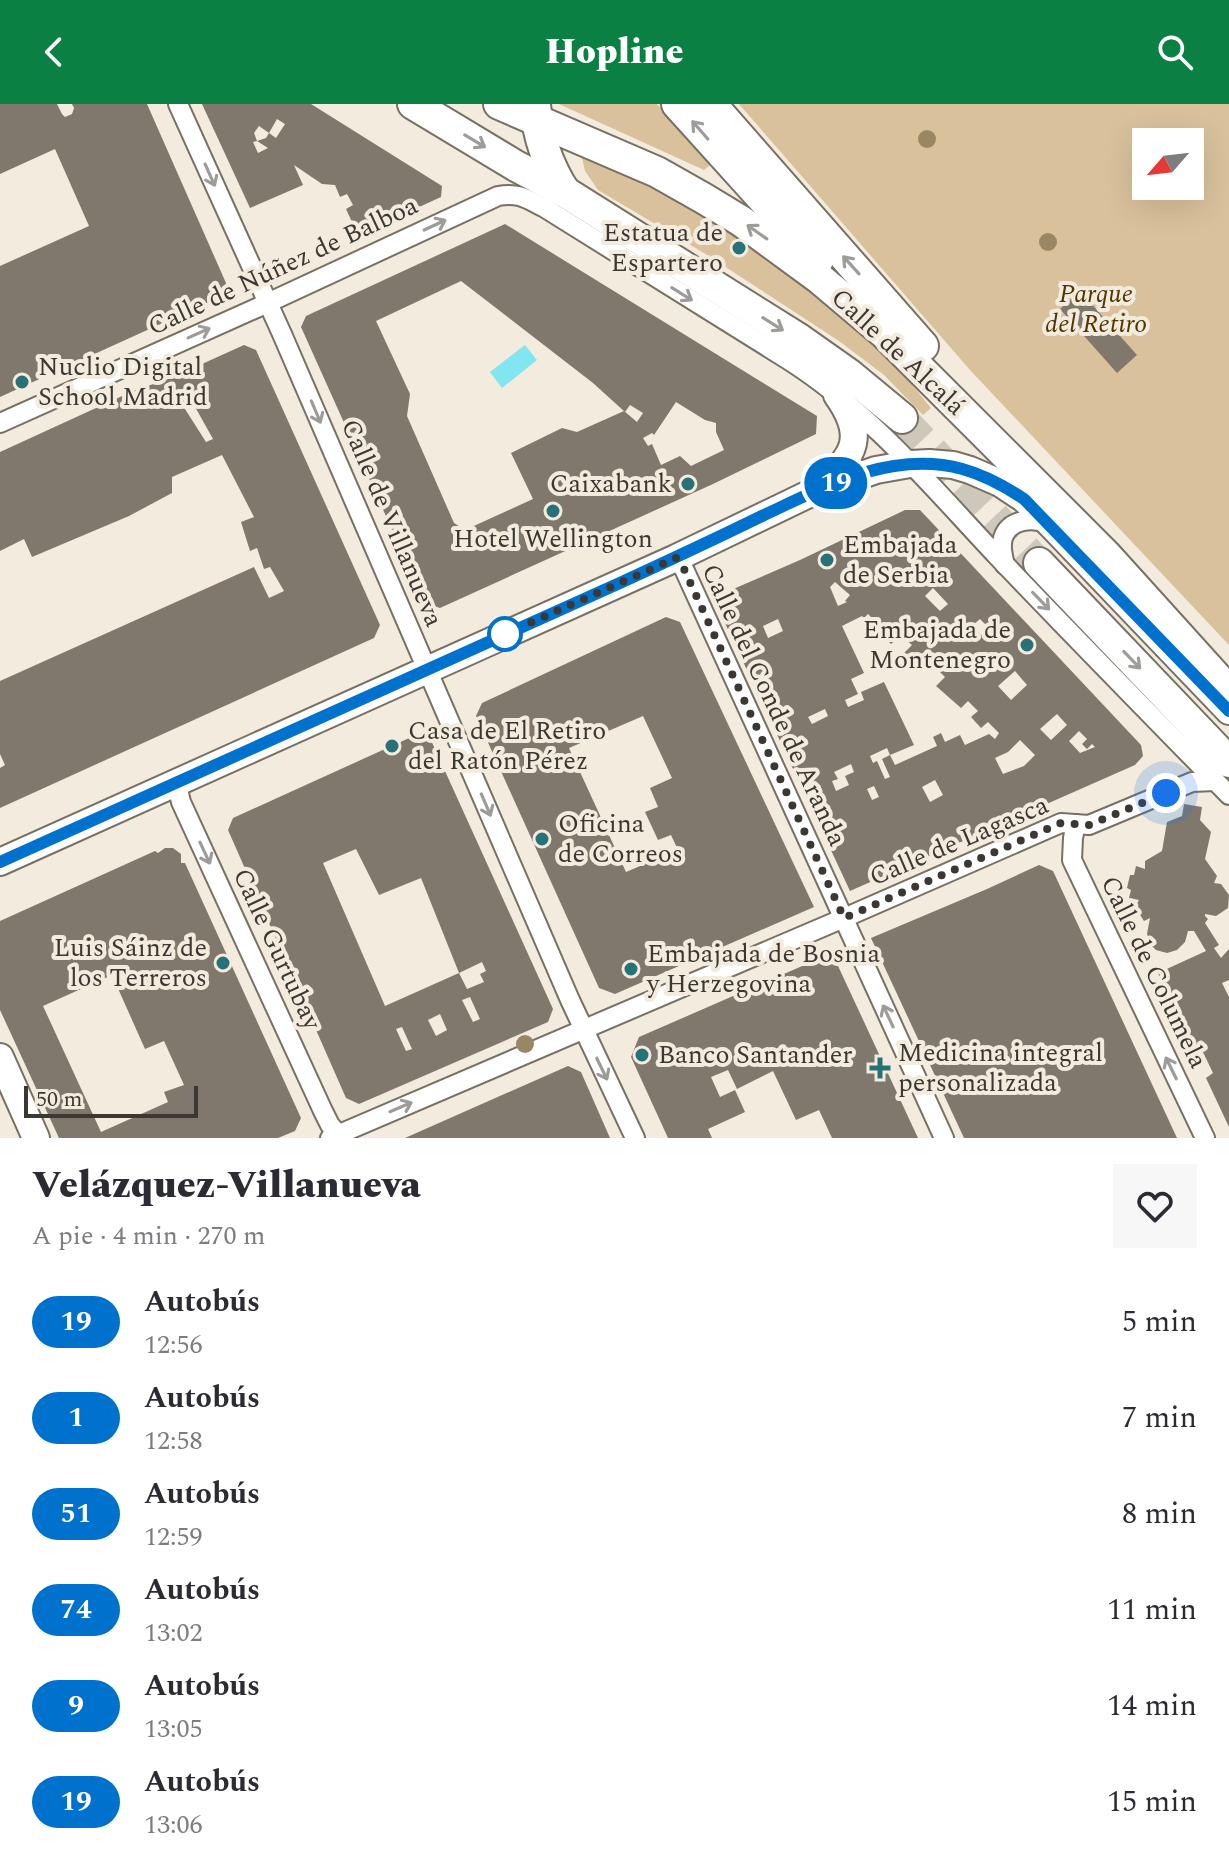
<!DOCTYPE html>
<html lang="es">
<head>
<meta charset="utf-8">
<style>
	:root { --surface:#fff; --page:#f7f7f7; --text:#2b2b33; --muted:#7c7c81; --accent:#0b8043 }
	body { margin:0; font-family:Spectral,serif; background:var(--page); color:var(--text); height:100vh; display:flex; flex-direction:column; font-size:30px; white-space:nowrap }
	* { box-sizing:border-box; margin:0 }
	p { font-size:26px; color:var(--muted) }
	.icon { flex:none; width:44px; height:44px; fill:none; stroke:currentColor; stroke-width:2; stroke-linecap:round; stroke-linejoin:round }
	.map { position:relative; height:1034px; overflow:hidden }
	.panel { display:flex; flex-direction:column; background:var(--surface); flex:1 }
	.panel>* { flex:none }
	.badge { padding:0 16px; border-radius:26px; font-size:28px; line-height:52px }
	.needle { width:52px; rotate:242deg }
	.tools { position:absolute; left:1132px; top:24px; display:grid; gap:16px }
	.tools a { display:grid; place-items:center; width:72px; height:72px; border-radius:0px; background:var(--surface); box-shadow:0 8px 32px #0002; font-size:40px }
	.scale { position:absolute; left:24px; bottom:20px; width:174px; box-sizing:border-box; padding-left:8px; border:4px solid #3b3833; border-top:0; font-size:22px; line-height:28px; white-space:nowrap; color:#3b3833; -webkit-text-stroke:6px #f3ebdd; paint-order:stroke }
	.you { position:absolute; width:40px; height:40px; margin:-20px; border:6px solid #fff; border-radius:50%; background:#1a73e8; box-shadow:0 0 0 12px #1a73e833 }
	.map>.badge { position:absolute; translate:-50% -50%; box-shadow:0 0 0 4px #fff }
	.round { display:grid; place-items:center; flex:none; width:84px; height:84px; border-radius:0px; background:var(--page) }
	.summary { display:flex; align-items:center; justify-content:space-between; height:136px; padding:0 32px }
	h1 { font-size:38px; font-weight:800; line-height:60px }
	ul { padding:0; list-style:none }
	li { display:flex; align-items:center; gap:24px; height:96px; padding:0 32px }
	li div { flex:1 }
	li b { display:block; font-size:30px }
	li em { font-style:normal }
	li .badge { min-width:88px; font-weight:700; text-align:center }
	header { display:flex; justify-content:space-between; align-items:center; height:104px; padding:0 32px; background:var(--accent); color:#fff; font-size:36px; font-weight:800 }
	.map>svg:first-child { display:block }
	.green { fill:#d9c19b; fill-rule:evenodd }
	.water { fill:#81e6ef }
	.building { fill:#80786c; fill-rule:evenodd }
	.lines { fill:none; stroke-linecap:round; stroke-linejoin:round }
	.primary-tunnel { stroke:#cec7bb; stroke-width:30; stroke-dasharray:30 15; stroke-linecap:butt }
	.street-casing { stroke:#777063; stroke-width:22 }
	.secondary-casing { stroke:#777063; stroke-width:30 }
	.primary-casing { stroke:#777063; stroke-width:34 }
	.street { stroke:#fff; stroke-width:18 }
	.secondary { stroke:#fff; stroke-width:26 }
	.primary { stroke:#fff; stroke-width:30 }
	.tree { fill:#998763 }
	.oneway { stroke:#9d9c99 }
	.line-casing { stroke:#fff; stroke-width:18 }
	.line { stroke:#0072ce; stroke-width:12 }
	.walk { stroke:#3b3833; stroke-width:8; stroke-dasharray:0 14.4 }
	.poi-dot { fill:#277178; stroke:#f3ebdd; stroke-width:3 }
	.stop-dot { fill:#fff; stroke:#0072ce; stroke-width:4 }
	.labels { text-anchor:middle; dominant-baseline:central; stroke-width:8; stroke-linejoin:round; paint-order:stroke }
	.poi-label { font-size:26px; fill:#3b3833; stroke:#f3ebdd; text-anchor:start }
	.street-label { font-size:26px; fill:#3b3833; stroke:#f3ebdd }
	.park-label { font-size:26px; font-style:italic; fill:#503600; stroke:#f3ebdd }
</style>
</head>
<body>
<header><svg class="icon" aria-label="back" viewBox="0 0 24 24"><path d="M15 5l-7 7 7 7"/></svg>Hopline<svg class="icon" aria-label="search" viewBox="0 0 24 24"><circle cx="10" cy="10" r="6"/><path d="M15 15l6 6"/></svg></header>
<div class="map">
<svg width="1229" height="1034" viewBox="0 0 1229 1034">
	<rect width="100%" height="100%" fill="#f3ebdd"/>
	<g class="green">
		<path d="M559,0H657L710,61L704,66Z"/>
		<path d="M739,0H1229V541L970,266ZM1146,38H1190V82H1146Z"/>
		<path d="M582,54L674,92L772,152L894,259L931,304L923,311L884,271L839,237L704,149L598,86L585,67Z"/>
	</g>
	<path class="water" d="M525,241L537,256L502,284L490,268Z"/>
	<g class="building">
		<path d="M0,0H57L62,10L65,13L72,10L74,4L72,0H147L226,179L222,192L0,293V162L89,122L55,45L0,70Z"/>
		<path d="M202,0H311L442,82L441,93L358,131L346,105L353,101L347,90L340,93L335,81L322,80L294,61L303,81L250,104ZM277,15L285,20L276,34L269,29L266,34L257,37L268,44L258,49L253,38L257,37L254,29L259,22L269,29Z"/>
		<path d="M505,120L817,312L816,330L713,380L440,504L425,499L301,223L306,212ZM461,177L593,279L625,308L630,301L643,309L637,318L624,307L577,328L562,324L511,349L533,395L465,426L454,419L407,312L410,290L376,217ZM676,298L705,316L716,319V328L724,346L691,362L680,352L661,361L652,340L648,342L643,334L652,329L654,331Z"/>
		<path d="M1080,187L1137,251L1117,269L1060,205Z"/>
		<path d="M244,241L256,246L380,521L374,534L0,704V664L5,661L0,650V577L254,463L269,494L284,487L270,463L264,465L257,444L250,447L241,418L254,413L222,351L172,373V389L129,412L32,453L24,435L0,447V348L133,287L171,274ZM194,301L213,335L206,338L185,305Z"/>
		<path d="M905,406H920L1141,641L1143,652L1135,661L850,787L718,504L724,489L800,456ZM835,478L850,491L845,497L847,498L838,502L830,483ZM933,484L948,500L940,507L925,492ZM868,510L877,519L874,523L891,540L901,531L912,541L903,550L922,568L931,559L945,573L936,582L961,604L968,597L978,607L971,613L981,624L988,618L999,629L995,635L989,630L965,641L960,631L945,638L941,629L933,633L937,642L895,661L890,651L882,655L890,673L885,675L877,657L873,659L870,652L887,644L890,651L914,641L884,578L861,588L864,596L848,603L845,596L858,590L851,575L864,569L842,522L862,512L864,514ZM778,515L783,527L768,534L763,522ZM980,515L989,524L981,531L972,522ZM1015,567L1027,581L1011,596L998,582ZM825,605L828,612L812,620L808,613ZM1057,610L1067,621L1051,636L1040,625ZM1079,627L1087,635L1082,640L1087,645L1092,640L1095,643L1080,649L1069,637ZM1020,636L1035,651L1024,662L1003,670L995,654L1008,648ZM851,660L854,668L845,672L849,681L836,687L832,677L838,675L834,668ZM935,676L943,691L930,698L922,683ZM874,682L879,693L872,696L867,685Z"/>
		<path d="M666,513L680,518L814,803L615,890L599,884L476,612L482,599ZM643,612L672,674L650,684L658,703L645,708L658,736L671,731L678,746L626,768L569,644Z"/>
		<path d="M418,630L430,634L553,905L548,918L359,1000L346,994L228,726L233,714ZM356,745L379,791L421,774L459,869L482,858L486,867L480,870L484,878L467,885L459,869L385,902L323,759ZM470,893L480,915L473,918L462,896ZM440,910L447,926L436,932L428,916ZM402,923L412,945L406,947L396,925Z"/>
		<path d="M1184,700L1202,703L1200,716L1211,728L1205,755L1217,772L1214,779L1221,780L1229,791L1228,804L1216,812L1205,810V812L1208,815L1205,819L1219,841L1214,844L1221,854L1229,845V876L1222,879L1229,893V1023L1206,974L1213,969L1201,944L1194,947L1158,869L1206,847L1194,827H1188L1185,838L1177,846L1167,849L1156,846L1151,841L1147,830L1150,814L1144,817L1135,803L1139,796L1129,794L1131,786L1127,784L1130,771H1134L1136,762L1145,765V757L1162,747L1167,718L1182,712Z"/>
		<path d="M165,744H173L181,750V759H185L301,1014L295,1027L278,1034H59L0,906V817L155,747L158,749ZM112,871L145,945L164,937L184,981L164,988L168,998L101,1028L43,902Z"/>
		<path d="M1039,761L1053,767L1177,1034H964L871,834L987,785Z"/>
		<path d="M832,849L918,1034H832L819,1006L796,1016L773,967L737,985L728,966L711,973L720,993L735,986L745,1008L708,1025L712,1034H668L631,953L639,933Z"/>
		<path d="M568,962L581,968L610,1034H405Z"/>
	</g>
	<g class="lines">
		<path class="primary-tunnel" d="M902,314L1039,459"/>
		<defs>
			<g id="street">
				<path d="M178,0L282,230L570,896L635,1034"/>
				<path d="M0,319L261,202L498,92C519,88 527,95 545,104L790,257C871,309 932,383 997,452C1073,532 1152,612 1229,691"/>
				<path d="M676,454L684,465L944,1034"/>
				<path d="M1005,461C1003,452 1000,443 1003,434C1009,415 1033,413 1049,420"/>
				<path d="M176,677L181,698L323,1007L330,1021L338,1030"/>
				<path d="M1076,720L1073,734L1072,756L1205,1034"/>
				<path d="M330,1034L844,814L1061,719L1089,721L1192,678L1215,677"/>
			</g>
			<g id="secondary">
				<path d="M820,382C856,351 866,332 837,291"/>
				<path d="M0,758L676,454L813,388L876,366L910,360L929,359L953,361L970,366L1000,379L1024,395L1051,421L1229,607"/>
				<path d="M0,953L36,1034"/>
			</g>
			<g id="primary">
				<path d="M413,0L516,62L565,88L799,235L850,271L902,314"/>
				<path d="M499,0L657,68L703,94L741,117L820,175L884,229L1106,451L1229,587"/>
				<path d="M677,0L818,156"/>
				<path d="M711,0L923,242"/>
				<path d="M535,1C538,32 548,62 565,88"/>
				<path d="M1039,459L1229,658"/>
			</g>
		</defs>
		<use href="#street" class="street-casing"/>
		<use href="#secondary" class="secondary-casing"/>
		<use href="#primary" class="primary-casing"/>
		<use href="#street" class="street"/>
		<use href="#secondary" class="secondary"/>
		<use href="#primary" class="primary"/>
	</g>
	<g class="tree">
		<circle cx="927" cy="35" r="9"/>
		<circle cx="1048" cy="138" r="9"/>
		<circle cx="525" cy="940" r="9"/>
	</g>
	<defs><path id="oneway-shaft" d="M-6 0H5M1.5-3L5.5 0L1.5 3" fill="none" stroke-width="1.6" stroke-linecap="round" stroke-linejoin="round" transform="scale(2)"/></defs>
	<g class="oneway">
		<use href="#oneway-shaft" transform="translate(700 26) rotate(-131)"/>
		<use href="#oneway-shaft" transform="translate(475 37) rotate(31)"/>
		<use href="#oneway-shaft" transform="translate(210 71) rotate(66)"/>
		<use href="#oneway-shaft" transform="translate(435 121) rotate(-25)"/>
		<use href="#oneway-shaft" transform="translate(757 128) rotate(-145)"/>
		<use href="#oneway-shaft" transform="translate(851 161) rotate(-132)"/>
		<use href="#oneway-shaft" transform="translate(682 190) rotate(32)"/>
		<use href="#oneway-shaft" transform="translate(773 220) rotate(32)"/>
		<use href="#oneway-shaft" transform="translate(199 229) rotate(-24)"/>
		<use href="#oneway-shaft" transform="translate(316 308) rotate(67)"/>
		<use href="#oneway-shaft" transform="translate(1041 497) rotate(46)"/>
		<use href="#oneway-shaft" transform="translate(1132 556) rotate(46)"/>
		<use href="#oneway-shaft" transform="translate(486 701) rotate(67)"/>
		<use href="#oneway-shaft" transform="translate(205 749) rotate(65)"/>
		<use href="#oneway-shaft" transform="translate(888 912) rotate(-115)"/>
		<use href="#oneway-shaft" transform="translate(1171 964) rotate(-116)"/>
		<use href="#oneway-shaft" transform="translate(602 965) rotate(64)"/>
		<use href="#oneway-shaft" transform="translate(401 1003) rotate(-23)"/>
	</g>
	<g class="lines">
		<defs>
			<path id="line" d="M0,758C207,663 415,571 622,478C670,456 717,434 764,411C805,392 848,369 894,362C945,354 982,367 1024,395L1229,607"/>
		</defs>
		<use href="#line" class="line-casing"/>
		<use href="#line" class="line"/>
		<path class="walk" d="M505,530L676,454L684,465L844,814L1061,719L1089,721L1166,689"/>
	</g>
	<g class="poi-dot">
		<circle cx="739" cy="144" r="8"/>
		<circle cx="22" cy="278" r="8"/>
		<circle cx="688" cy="380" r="8"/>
		<circle cx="553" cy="407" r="8"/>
		<circle cx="827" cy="456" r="8"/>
		<circle cx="1027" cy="541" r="8"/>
		<circle cx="392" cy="642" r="8"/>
		<circle cx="542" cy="735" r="8"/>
		<circle cx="223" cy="859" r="8"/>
		<circle cx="631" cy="865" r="8"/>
		<circle cx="642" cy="951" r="8"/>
		<path d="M876 952h8v8h8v8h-8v8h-8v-8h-8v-8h8z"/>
	</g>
	<circle class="stop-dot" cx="505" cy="530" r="16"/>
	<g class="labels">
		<g class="poi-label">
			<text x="723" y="129" text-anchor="end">Estatua de<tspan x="723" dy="30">Espartero</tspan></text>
			<text x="38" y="263">Nuclio Digital<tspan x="38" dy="30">School Madrid</tspan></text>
			<text x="672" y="380" text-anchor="end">Caixabank</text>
			<text x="553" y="435" text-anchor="middle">Hotel Wellington</text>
			<text x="843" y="441">Embajada<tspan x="843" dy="30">de Serbia</tspan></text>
			<text x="1011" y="526" text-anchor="end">Embajada de<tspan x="1011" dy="30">Montenegro</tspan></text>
			<text x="408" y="627">Casa de El Retiro<tspan x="408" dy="30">del Ratón Pérez</tspan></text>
			<text x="558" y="720">Oficina<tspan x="558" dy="30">de Correos</tspan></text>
			<text x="207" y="844" text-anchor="end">Luis Sáinz de<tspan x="207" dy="30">los Terreros</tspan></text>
			<text x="647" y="850">Embajada de Bosnia<tspan x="647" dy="30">y Herzegovina</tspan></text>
			<text x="898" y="949">Medicina integral<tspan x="898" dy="30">personalizada</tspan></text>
			<text x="658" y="951">Banco Santander</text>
		</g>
		<g class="street-label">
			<text transform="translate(283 162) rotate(-25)">Calle de Núñez de Balboa</text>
			<text transform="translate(898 248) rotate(43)">Calle de Alcalá</text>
			<text transform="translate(392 419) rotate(67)">Calle de Villanueva</text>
			<text transform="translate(774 601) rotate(65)">Calle del Conde de Aranda</text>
			<text transform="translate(959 737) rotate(-23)">Calle de Lagasca</text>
			<text transform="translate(277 845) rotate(65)">Calle Gurtubay</text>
			<text transform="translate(1154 868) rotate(64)">Calle de Columela</text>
		</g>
		<g class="park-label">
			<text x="1096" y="190">Parque<tspan x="1096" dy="30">del Retiro</tspan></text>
		</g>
	</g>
</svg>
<div class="tools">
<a><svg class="needle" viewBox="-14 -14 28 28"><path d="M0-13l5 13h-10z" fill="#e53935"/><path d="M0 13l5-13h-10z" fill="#7c7c81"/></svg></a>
</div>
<div class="scale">50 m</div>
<div class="you" style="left:1166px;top:689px"></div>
<b class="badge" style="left:836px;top:379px;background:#0072ce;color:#fff">19</b>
</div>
<section class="panel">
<div class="summary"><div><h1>Velázquez-Villanueva</h1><p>A pie · 4 min · 270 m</p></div><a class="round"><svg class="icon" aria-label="heart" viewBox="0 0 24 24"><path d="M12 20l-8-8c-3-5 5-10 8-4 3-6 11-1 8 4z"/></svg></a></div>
<ul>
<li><span class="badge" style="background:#0072ce;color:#fff">19</span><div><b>Autobús</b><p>12:56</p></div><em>5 min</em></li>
<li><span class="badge" style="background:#0072ce;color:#fff">1</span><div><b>Autobús</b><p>12:58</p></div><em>7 min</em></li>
<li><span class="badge" style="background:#0072ce;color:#fff">51</span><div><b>Autobús</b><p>12:59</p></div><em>8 min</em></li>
<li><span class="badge" style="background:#0072ce;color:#fff">74</span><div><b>Autobús</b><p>13:02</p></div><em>11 min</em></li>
<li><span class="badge" style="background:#0072ce;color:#fff">9</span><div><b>Autobús</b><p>13:05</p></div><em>14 min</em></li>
<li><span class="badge" style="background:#0072ce;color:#fff">19</span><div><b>Autobús</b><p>13:06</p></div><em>15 min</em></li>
</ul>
</section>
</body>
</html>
